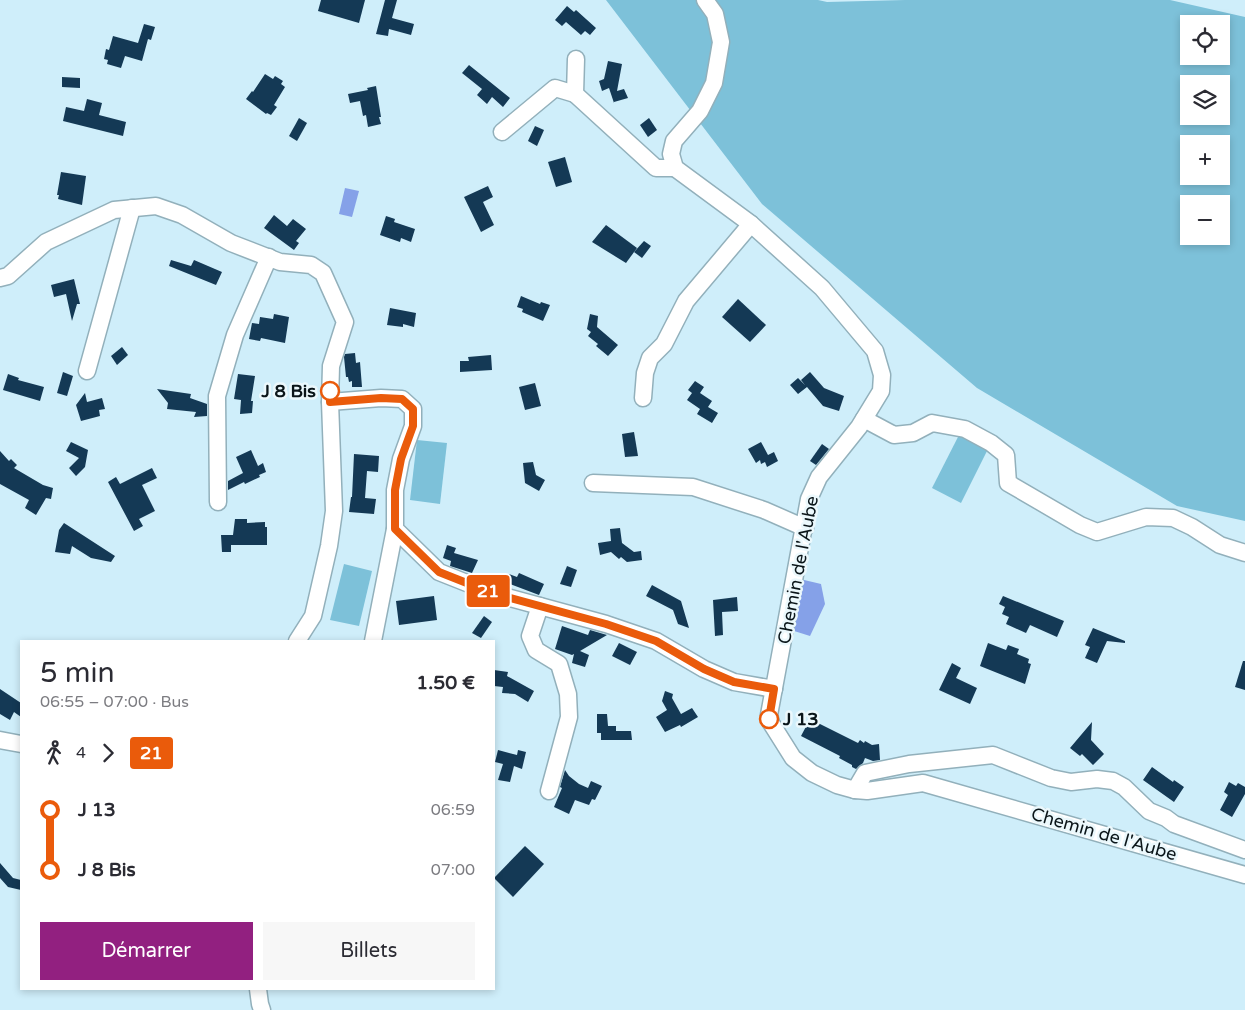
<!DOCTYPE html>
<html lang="fr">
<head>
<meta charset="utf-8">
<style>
	:root { --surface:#fff; --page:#f7f7f7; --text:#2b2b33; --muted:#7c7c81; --accent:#922080 }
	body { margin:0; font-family:"Varela Round",sans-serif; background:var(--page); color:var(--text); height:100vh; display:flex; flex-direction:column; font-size:19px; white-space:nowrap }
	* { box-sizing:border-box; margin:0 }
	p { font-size:16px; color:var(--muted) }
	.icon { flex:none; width:28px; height:28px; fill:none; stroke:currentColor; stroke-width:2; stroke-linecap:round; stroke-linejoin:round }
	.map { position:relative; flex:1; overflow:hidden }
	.details { position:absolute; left:20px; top:640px; width:475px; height:350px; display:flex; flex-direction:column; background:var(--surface); border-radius:0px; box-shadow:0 2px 8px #0003 }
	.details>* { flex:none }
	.badge { padding:0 10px; border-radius:4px; font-size:18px; line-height:32px }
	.tools { position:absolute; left:1180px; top:15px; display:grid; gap:10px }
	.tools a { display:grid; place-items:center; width:50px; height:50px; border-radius:0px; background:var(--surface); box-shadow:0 2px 8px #0003; font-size:25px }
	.map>.badge { position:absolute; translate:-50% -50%; box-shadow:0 0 0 2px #fff }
	.legs { display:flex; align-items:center; gap:8px; height:55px; padding:0 20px; font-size:16px }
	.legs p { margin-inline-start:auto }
	.head { display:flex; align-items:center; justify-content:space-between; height:85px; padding:0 20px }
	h1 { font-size:28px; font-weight:600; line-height:38px }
	.action { display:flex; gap:10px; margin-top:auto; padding:10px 20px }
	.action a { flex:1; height:58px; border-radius:0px; background:var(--accent); color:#fff; font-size:20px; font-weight:600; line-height:58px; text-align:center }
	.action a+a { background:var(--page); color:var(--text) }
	ul { padding:0 20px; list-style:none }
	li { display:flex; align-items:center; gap:18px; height:60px; font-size:19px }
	li i { display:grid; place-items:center; width:8px; height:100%; margin:0 6px; background:currentColor }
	li i::after { content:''; width:12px; height:12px; margin:-6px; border:4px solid; border-radius:50%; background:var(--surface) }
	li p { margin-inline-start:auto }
	li:first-child i { background:linear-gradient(#0000 50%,currentColor 0) }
	li:last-child i { background:linear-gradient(currentColor 50%,#0000 0) }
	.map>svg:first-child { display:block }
	.green { fill:#7dc1d9; fill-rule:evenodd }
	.water { fill:#85a1e8 }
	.building { fill:#143955 }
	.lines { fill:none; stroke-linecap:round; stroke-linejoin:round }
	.minor-casing { stroke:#92b0bb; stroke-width:19 }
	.minor { stroke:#fff; stroke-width:16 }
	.line-1-casing { stroke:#fff; stroke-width:11 }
	.line-1 { stroke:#ea5b0b; stroke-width:8 }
	.stop-1-dot { fill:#fff; stroke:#ea5b0b; stroke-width:2.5 }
	.labels { text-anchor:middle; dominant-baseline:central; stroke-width:5; stroke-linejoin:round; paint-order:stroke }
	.stop-label { font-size:18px; font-weight:bold; fill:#0a1519; stroke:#ebf8fc; text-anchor:end }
	.street-label { font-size:18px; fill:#0a1519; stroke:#ebf8fc }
</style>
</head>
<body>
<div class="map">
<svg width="1245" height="1010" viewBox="0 0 1245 1010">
	<rect width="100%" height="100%" fill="#cfeefa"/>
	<g class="green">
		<path d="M606,0H818L827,2L905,0H1170L1245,17V521L1177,506L977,388L762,204ZM1189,24H1221V56H1189ZM1189,84H1221V116H1189ZM1189,144H1221V176H1189ZM1189,204H1221V236H1189Z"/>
		<path d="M959,435L988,449L961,503L932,488Z"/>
		<path d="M417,440L447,443L440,504L410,500Z"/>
		<path d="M344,564L372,571L359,626L330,620Z"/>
	</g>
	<g class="water">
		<path d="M345,188L359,191L352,217L339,214Z"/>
		<path d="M800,579L821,584L825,604L810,636L791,630Z"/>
	</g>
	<g class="building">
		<path d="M321,0H365L359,23L318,11Z"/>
		<path d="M385,0H397L392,18L414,24L411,35L389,29L388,36L376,34Z"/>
		<path d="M567,6L574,12L576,10L596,28L590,35L585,31L581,35L566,22L562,26L555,20Z"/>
		<path d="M144,24L155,27L151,40L148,39L142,61L125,56L121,68L107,64L108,60L104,59L106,49L109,50L113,36L138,43Z"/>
		<path d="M608,61L622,64L617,91L624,89L628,98L614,102V103L609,88L602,91L599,81L604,79Z"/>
		<path d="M469,65L510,98L503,107L492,97L487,104L477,95L482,89L462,73Z"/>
		<path d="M265,74L273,79L275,76L283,81L281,84L285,87L274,105L277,107L271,115L267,113L266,114L246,99L252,91L253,92Z"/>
		<path d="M62,77L80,78V88L62,87Z"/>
		<path d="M376,86L381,117H379L381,124L368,127L366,115L363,116L360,101L350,103L348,94L368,90L367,88Z"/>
		<path d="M87,99L102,103L99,115L126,122L123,136L63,121L66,107L84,111Z"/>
		<path d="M299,118L307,123L297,141L289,136Z"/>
		<path d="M649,118L657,130L648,137L640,125Z"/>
		<path d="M535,126L544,130L537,146L528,141Z"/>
		<path d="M565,157L572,182L556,187L548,162Z"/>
		<path d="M61,172L86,176L82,205L58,199L59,195H57Z"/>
		<path d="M488,186L493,197L483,202L494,225L481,232L464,197Z"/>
		<path d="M274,215L287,226L293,219L306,229L296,241L299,243L294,250L264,228Z"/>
		<path d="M386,216L395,219L394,222L415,229L411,242L401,238L400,242L380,235Z"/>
		<path d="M606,225L637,248L626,263L592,242Z"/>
		<path d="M644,241L651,246L642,258L634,252Z"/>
		<path d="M171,260L191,266L194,260L222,272L216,285L169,266Z"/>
		<path d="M74,279L80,304H77L72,321L66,294L54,297L51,285Z"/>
		<path d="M521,296L540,304L541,302L550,305L543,321L522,312L523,309L517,307Z"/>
		<path d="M738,299L766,325L750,342L722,317Z"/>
		<path d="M390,308L416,313L414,327L403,324V327L387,325Z"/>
		<path d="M274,314L289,317L285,343L261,338L260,341L249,339L252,323L259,324L260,317L273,319Z"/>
		<path d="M590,314L598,316L597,327L618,345L608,356L596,346L598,344L588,336L591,332L587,329Z"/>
		<path d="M122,347L128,355L117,365L111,356Z"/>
		<path d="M355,353L356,363L360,362L362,387H352V381L349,382L348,377H346L344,357L345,354Z"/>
		<path d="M491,355L492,370L460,372V361H469L468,357Z"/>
		<path d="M63,372L73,376L67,396L57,393Z"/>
		<path d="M810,372L824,388L844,396L839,411L823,406L807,387L798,394L790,385L798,378L805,385L801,380Z"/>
		<path d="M8,374L19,378L18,380L44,387L40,401L3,390Z"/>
		<path d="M238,374L255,376L251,401H253L252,413L240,414L241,400L234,399Z"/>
		<path d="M695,381L704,387L700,393L712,401L708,407L718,413L712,423L697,414L700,409L687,400L692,393L688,390Z"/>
		<path d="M535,383L541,406L525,410L519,387Z"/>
		<path d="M157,389L191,394L190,398L207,404V416L194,417L196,412L167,409L168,403Z"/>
		<path d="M85,393L87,402L102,398L105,409L99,410L100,416L81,421L76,405Z"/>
		<path d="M634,432L638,456L625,457L622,434Z"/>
		<path d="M71,442L88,450L85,467L76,476L69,468L79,458L66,451Z"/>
		<path d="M761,442L768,455L774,452L778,461L767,467L765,462L761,464L760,460L756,463L748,449Z"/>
		<path d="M822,444L829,449L816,465L810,461Z"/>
		<path d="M251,450L258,466L263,463L266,472L259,475L260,477L245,484L244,482L228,490V481L243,473L236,457Z"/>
		<path d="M0,451L9,461L11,459L17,465L14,468L43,485L53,488L51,499L46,498L36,515L25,508L29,500L0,484Z"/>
		<path d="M354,454L379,456L378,472L367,471L365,498L376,499L374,514L349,512L351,497H352Z"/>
		<path d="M533,462L536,475L545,480L539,491L525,483L523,463Z"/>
		<path d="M152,468L157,478L142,485L155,511L139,519L143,526L134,531L108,482L116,477L120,484Z"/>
		<path d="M235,519H247V523L265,522V527H267V545H231V552H222L221,535H233Z"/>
		<path d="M64,523L115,556L111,562L91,558L72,546L70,554L55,552L59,530Z"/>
		<path d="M620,528L622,543L634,552L641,551L642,560L627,562L621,557L619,559L611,552L600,555L598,543L611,541L610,529Z"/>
		<path d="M447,545L456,548L454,553L478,560L472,573L450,566L451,561L443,558Z"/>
		<path d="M567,566L577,570L571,587L560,584Z"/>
		<path d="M519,573L544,584L539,595L505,582L509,574L517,577Z"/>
		<path d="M652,585L681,601L689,628L678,624L673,610L646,596Z"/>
		<path d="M434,596L437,620L399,625L396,601Z"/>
		<path d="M1003,596L1064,621L1057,637L1030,625L1026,633L1006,624L1009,617L1002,614L1005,607L999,604Z"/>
		<path d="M737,597L738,611L722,612L723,635L715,636L713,600Z"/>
		<path d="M484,616L492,622L481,638L472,633Z"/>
		<path d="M562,626L588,635L590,630L607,635L580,651L589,655L585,667L572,663L574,654L572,655L555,649Z"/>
		<path d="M1093,628L1125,641V643L1107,641L1097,663L1085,658L1090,647L1085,645Z"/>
		<path d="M619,643L637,652L630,665L612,656Z"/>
		<path d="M988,643L1006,650L1008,645L1019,649L1017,654L1029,659L1028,663L1031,664L1025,684L980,666Z"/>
		<path d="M1243,661H1245V690L1235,687Z"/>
		<path d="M952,663L961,668L956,678L977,688L970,704L939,690Z"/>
		<path d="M494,670L508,672L507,676L534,691L528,702L515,694L502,693L503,687L494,686Z"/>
		<path d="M0,689L21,703V717L14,712L10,720L0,714Z"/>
		<path d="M665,691L673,694L672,698L681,714L692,708L698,717L681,727L680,725L665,732L656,717L667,710L662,701Z"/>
		<path d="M597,714H607L608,726H616V731H631L632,740H601V733H597Z"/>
		<path d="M810,719L858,743L860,740L864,743L865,741L872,745L879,744L880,760L873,761L865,758L863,763L856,769L852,767V765L839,758L840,756L801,736Z"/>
		<path d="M1092,722L1091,740L1104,754L1093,765L1082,754L1080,756L1070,748Z"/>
		<path d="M498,750L517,755L518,750L526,752L522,769L514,766L510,782L498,780L503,764L495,762Z"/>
		<path d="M1152,767L1173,782L1174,780L1184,787L1174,802L1143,780Z"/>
		<path d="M565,770L569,776L579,784L588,788L591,781L602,786L595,800L592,799L589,805L575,800L569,814L554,807L562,788L560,787Z"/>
		<path d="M1229,782L1236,786L1238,783L1245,787V794L1232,817L1220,810L1228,795L1224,792Z"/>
		<path d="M525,846L544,864L513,897L494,878Z"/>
		<path d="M0,863L13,878L21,880V890L8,887L0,878Z"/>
	</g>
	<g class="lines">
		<defs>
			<g id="minor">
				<path d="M705,0L715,14L721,42L714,83L700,111L674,141L671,154L675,168L751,224L822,288L875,351L882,375L881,391L859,427L819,477L809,499L769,715L771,723L793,758L812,773L837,785L855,790L867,791L923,783L1245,875"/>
				<path d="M576,59L575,94L656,168H675"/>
				<path d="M502,132L555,88L575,94"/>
				<path d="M0,278L8,276L46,242L114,210L156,206L182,215L231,243L280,262L311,265L323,273L345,322L331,366L330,402L381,398L402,399L413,409V426L401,459L395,490V529L439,572L492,593L606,624L656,641L704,669L734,682L774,689"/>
				<path d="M87,371L132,208"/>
				<path d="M643,398L645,373L650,358L664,344L686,301L751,224"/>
				<path d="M864,419L894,435L913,433L932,423L965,429L991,443L1006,455L1008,483L1080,525L1097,532L1146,517L1173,518L1192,527L1220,545L1245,553"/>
				<path d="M593,483L693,487L764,510L805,528"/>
				<path d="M218,502L217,396L235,335L269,257"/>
				<path d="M540,606L530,636L536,650L559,664L568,694L569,717L549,791"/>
				<path d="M297,641L313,616L329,546L334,511L330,402"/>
				<path d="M373,641L395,529"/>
				<path d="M0,740L21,744"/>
				<path d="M855,790L865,773L909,764L993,755L1051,778L1071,782L1097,779L1113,781L1124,787L1149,811L1166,818L1174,824L1245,850"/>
				<path d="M258,989L260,1004L262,1010"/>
			</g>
		</defs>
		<use href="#minor" class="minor-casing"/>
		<use href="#minor" class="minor"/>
	</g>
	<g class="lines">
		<defs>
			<path id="line-1" d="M330,391V402L381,398L402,399L413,409V426L401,459L395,490V529L439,572L492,593L606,624L656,641L704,669L734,682L774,689L769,719"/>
		</defs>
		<use href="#line-1" class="line-1-casing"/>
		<use href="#line-1" class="line-1"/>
	</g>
	<g class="stop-1-dot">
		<circle cx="330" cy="391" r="9"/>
		<circle cx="769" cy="719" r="9"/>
	</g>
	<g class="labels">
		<g class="stop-label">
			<text x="316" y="391">J 8 Bis</text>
			<text x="783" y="719" text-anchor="start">J 13</text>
		</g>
		<g class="street-label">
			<text transform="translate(798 570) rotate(-79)">Chemin de l'Aube</text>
			<text transform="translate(1104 834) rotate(16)">Chemin de l'Aube</text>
		</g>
	</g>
</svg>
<div class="tools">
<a><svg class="icon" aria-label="locate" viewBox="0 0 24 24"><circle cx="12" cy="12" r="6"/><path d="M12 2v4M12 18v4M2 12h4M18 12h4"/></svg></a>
<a><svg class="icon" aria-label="layers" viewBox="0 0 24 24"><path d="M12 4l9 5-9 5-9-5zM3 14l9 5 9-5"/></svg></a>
<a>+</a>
<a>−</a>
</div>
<b class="badge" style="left:488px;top:591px;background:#ea5b0b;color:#fff">21</b>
<section class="details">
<div class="head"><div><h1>5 min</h1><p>06:55 – 07:00 · Bus</p></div><b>1.50 €</b></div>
<div class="legs"><svg class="icon" aria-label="walk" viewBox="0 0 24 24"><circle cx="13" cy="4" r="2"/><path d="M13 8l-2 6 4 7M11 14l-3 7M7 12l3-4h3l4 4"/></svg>4<svg class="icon" aria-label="forward" viewBox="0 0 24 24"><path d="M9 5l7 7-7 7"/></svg><b class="badge" style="background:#ea5b0b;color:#fff">21</b></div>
<ul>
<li><i style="color:#ea5b0b"></i><b>J 13</b><p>06:59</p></li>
<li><i style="color:#ea5b0b"></i><b>J 8 Bis</b><p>07:00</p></li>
</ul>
<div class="action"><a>Démarrer</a><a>Billets</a></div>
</section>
</div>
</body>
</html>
